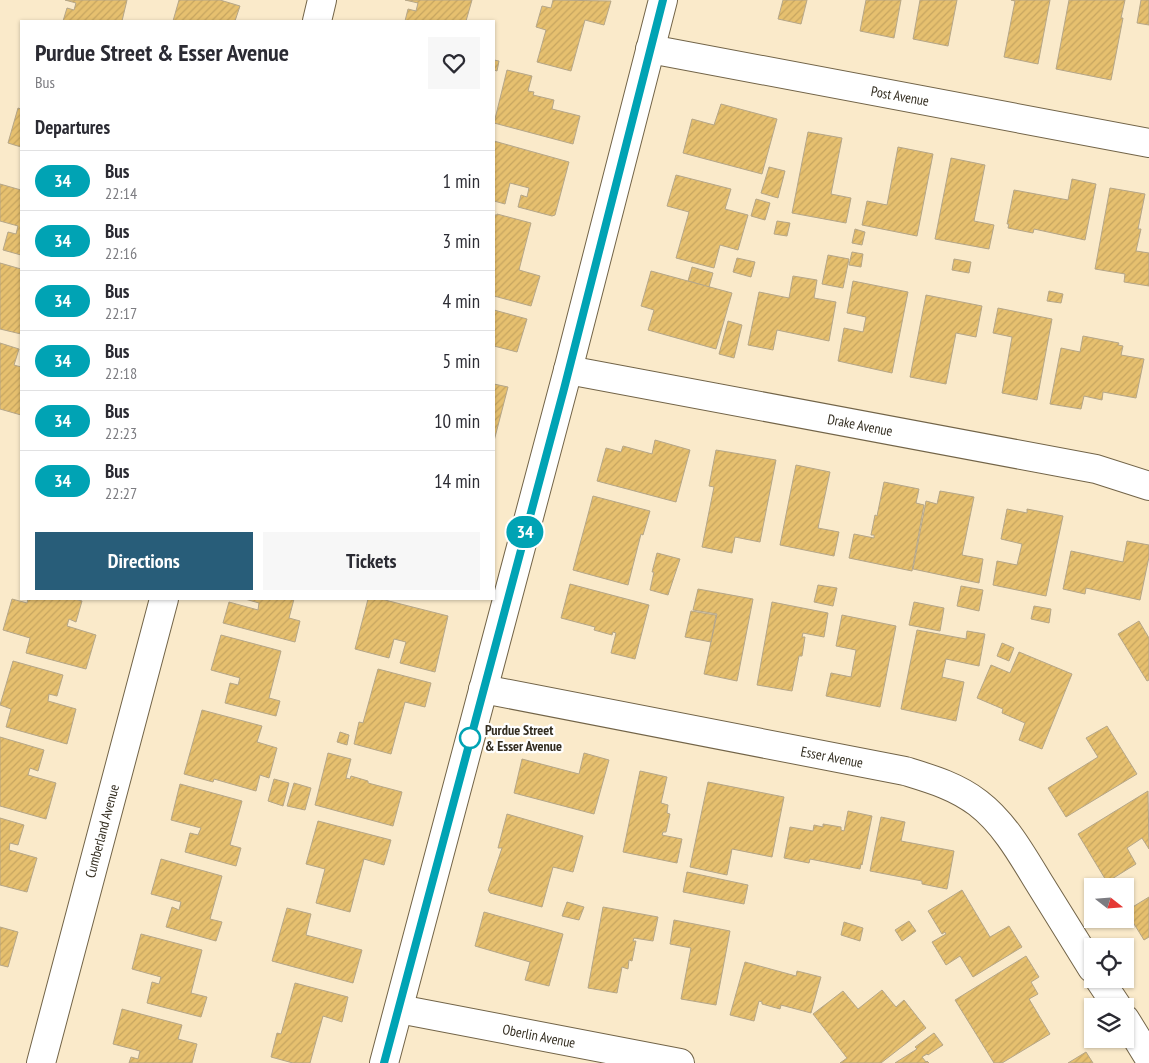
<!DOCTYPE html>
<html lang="en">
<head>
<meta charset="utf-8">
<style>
	:root { --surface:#fff; --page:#f7f7f7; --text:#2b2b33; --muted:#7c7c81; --line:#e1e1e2; --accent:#285d79 }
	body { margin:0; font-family:"PT Sans Narrow",sans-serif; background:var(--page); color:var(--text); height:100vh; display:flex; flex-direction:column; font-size:19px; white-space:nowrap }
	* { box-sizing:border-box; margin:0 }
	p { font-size:16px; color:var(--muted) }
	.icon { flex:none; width:28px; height:28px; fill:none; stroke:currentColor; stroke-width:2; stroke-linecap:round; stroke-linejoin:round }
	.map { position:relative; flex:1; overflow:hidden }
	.details { position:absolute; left:20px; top:20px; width:475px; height:580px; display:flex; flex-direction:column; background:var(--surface); border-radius:0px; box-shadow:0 1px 4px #0004 }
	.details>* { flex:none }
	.badge { padding:0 10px; border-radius:16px; font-size:18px; line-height:32px }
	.needle { width:32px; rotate:107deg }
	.fabs { position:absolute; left:1084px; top:878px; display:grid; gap:10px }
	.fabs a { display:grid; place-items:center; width:50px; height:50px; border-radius:0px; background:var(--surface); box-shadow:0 1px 4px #0004; font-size:25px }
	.map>.badge { position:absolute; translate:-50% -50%; box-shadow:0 0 0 2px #fff }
	h2 { padding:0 15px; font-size:19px; line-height:45px }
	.round { display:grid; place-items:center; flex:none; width:52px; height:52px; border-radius:0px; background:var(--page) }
	.summary { display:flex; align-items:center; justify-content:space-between; height:85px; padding:0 15px }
	h1 { font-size:24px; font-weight:800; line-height:38px }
	.button { display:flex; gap:10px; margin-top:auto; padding:10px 15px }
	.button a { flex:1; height:58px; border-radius:0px; background:var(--accent); color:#fff; font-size:20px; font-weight:800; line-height:58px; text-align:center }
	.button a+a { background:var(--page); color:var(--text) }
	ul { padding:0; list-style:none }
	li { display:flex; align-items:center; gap:15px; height:60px; padding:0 15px; border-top:1px solid var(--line) }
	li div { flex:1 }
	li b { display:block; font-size:19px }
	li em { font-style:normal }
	li .badge { min-width:55px; font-weight:700; text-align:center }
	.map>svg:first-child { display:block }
	.building { fill:url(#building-hatch); stroke:#b5a688 }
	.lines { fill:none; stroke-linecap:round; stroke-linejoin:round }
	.minor-casing { stroke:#726448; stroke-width:30 }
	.minor { stroke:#fff; stroke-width:28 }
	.line-casing { stroke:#fff; stroke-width:11 }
	.line { stroke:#00a3b4; stroke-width:8 }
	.stop-dot { fill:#fff; stroke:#00a3b4; stroke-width:2.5 }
	.labels { text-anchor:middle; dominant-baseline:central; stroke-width:4.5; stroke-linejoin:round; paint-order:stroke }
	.street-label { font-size:14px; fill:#322c1f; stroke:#fff }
	.stop-label { font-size:14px; font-weight:bold; fill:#322c1f; stroke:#fff; text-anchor:start }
</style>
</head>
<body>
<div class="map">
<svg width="1149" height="1063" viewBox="0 0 1149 1063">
	<defs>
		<pattern id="building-hatch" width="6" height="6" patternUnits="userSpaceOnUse" patternTransform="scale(1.25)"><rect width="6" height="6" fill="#e6c06f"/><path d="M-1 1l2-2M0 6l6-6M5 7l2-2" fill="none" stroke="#c6a560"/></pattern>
	</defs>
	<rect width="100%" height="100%" fill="#faeaca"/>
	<g class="building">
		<path d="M65,0H127L122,21H63L67,8L74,10L76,3Z"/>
		<path d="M179,0H220L240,6L235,21H173Z"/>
		<path d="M405,0H472L466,21H405L408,9L416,11L418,3Z"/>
		<path d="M553,0L611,1L604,25L585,20L571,71L537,62L546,30L536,27L542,6L551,8Z"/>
		<path d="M783,0H807L801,24L778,19Z"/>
		<path d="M866,0H901L894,38L860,31Z"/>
		<path d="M920,0H957L948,46L913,39Z"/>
		<path d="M1011,0H1050L1038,64L1004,57L1015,1Z"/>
		<path d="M1069,0H1125L1121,18H1123L1111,80L1056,69Z"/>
		<path d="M1141,0H1149V25L1137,23Z"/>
		<path d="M494,60L499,61L497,71L494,70Z"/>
		<path d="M507,70L532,76L528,91L534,92L533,95L554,100L552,109L580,116L573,144L494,123Z"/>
		<path d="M721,104L777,119L762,174L683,153L692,119L714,125Z"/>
		<path d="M18,108L21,109V147L8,143Z"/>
		<path d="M808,132L842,138L831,194L851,198L846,223L792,213Z"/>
		<path d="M494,141L569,162L555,215L552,216L518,207L521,195L527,197L529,188L510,183L505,204L494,201Z"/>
		<path d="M898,147L933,154L917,236L862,225L867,201L887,205Z"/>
		<path d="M951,158L985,165L974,221L994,225L989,249L935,239Z"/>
		<path d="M769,167L785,171L778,198L761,193Z"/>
		<path d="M676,175L731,189L725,209L748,215L738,250L720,245L714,268L676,258L689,212L667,206Z"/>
		<path d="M1072,179L1096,184L1085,240L1034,229L1033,233L1008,228L1009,224H1007L1014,190L1068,200Z"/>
		<path d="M0,184L21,190V255L3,250L8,232L16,234L18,226L0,221Z"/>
		<path d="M1110,188L1145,194L1138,229H1141L1136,251L1149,253V286L1124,282L1125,274L1095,269Z"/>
		<path d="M756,199L770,203L765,220L751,216Z"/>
		<path d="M497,214L531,223L519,270L540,276L531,306L494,296V215H497Z"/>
		<path d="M777,221L790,223L787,236L774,234Z"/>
		<path d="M855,229L865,232L862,245L852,243Z"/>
		<path d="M852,252L863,254L861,267L849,265Z"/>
		<path d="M828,255L849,259L843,288L822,284Z"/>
		<path d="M737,258L755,262L751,277L733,272Z"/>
		<path d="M954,259L971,262L969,273L952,270Z"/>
		<path d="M0,263L21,269V334L0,329Z"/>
		<path d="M692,267L713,273L709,287L688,281Z"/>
		<path d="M651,271L732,293L716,349L648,330L654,310L641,306Z"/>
		<path d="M793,276L817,280L814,298L836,302L829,341L777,330L773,350L748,345L759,292L789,298Z"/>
		<path d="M853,281L908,292L892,373L838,361L844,328L863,332L866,317L847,313Z"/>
		<path d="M1049,291L1063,294L1061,303L1047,301Z"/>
		<path d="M926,295L982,306L976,337L956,333L946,384L910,377Z"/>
		<path d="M998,308L1052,319L1037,400L1002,393L1012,337L993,333Z"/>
		<path d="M494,310L527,319L517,352L494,346Z"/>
		<path d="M728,321L742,325L734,358L719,354Z"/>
		<path d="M1083,336L1119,343L1118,345L1123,346L1121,355L1144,359L1136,398L1103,392L1102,400L1084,396L1081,409L1050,404L1061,348L1080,352Z"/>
		<path d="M0,343L19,349L14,365L21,367V415L0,409Z"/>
		<path d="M494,384L508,387L494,441Z"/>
		<path d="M655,440L690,450L676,502L597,481L606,448L621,452L623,446L652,454Z"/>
		<path d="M716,450L776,460L760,542L735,537L732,553L702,547L714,487L709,486Z"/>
		<path d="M796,465L830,472L818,528L839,532L834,556L780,545Z"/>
		<path d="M884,482L919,489L916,503L924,505L912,571L849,558L854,534L874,538V535H871L875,515L877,516Z"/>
		<path d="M940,491L974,497L962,555L983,559L979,583L913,569L926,501L937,504Z"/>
		<path d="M593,496L650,511L643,535L641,534L628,585L573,570Z"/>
		<path d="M1007,509L1027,513V509L1063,516L1046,596L993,585L997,561L1017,565L1022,544L1001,539Z"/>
		<path d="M1127,541L1149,545V557L1140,600L1086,588L1085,594L1063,589L1071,551L1123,562Z"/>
		<path d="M657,553L680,559L668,595L650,590L654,572H652Z"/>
		<path d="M570,584L649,605L635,659L611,653L616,633L613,632L612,635L594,630L595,627L561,618Z"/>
		<path d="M818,585L837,588L833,606L814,602Z"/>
		<path d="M961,586L983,590L979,611L957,606Z"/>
		<path d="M698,589L753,599L737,681L704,674L717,614L693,610Z"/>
		<path d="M12,599L27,603L28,599H74L82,601L76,622L69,619L67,626L96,635L86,669L26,653L30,638L3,630Z"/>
		<path d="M245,599H294L289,618L300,621L295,642L223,623L229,602L258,610L259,603Z"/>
		<path d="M368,599H381L448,616L435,672L400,663L406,642L394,639L389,658L355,649Z"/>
		<path d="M772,602L828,613L824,637L803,633L802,637H805L802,656H799L792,691L757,685Z"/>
		<path d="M914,602L944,608L940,631L909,625Z"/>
		<path d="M1034,606L1051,609L1049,623L1031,619Z"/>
		<path d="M691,611L716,615L711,642L685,637Z"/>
		<path d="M842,615L896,626L880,707L826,696L831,673L851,677L856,650L836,646Z"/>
		<path d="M1139,621L1149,638V680L1147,681L1118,634Z"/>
		<path d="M917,630L966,639L967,631L985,634L979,666L946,659L942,677L964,682L956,721L901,709Z"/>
		<path d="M221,635L281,651L269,698L280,701L276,716L225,703L230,683L238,685L240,678L211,670Z"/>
		<path d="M1002,643L1014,648L1009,661L997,656Z"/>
		<path d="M1019,652L1072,674L1042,749L1019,740L1025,723L1002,713L1003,709L977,698L991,665L1010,673Z"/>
		<path d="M13,661L63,675L57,696L49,694L48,701L76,709L67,744L6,727L11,709L0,705Z"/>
		<path d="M378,669L431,683L425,707L405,702L391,754L354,744L359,722L363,723Z"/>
		<path d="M202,710L262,726L257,742L277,748L269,778L260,775L256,791L214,779L213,782L184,774Z"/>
		<path d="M1107,726L1137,774L1066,817L1048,788L1098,757L1086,738Z"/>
		<path d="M340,732L349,735L347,745L337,742Z"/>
		<path d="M0,737L44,750L38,771L30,768L28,775L56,783L46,819L0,806Z"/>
		<path d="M328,753L351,759L346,778L350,779L351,776L368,781V783L402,792L393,826L315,805Z"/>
		<path d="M584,753L609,760L594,814L514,793L522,759L579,774Z"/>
		<path d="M640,771L667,777L661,803L668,805L667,813L670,814L666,832H663L662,835L682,839L677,863L623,852Z"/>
		<path d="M274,779L289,783L283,806L268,801Z"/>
		<path d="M708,782L784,797L772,857L732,849L727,875L690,867Z"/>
		<path d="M294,783L311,788L305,810L287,806Z"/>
		<path d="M180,784L242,801L230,845L241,848L236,866L185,852L190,833L198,835L201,828L171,820Z"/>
		<path d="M1148,791L1149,849L1142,838L1127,848L1136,864L1107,882L1078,834Z"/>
		<path d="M848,811L872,816L862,865L861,864L860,869L810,859L809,863L784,858L790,827L813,831L814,825L823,827V824L841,827V830L844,831Z"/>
		<path d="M507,814L583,836L573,872L553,867L542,907L490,893L488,890L502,848H498Z"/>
		<path d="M881,817L905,822L901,841L954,851L947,889L922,884V881L870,871Z"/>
		<path d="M0,818L24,825L18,845L10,843L9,850L37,858L27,892L0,885Z"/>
		<path d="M318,821L391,840L384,865L364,859L350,912L316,903L325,869L306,864Z"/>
		<path d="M161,859L222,876L210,919L222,922L216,941L166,927L172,907L179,910L181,902L151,894Z"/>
		<path d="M687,872L748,885L744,904L683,892Z"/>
		<path d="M962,890L990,937L1009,926L1022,947L973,977L960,956L946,965L932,942L946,934L945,932L942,934L928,911Z"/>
		<path d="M1149,897V937L1144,940L1126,911Z"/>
		<path d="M567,902L584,907L579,920L562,916Z"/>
		<path d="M603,907L658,917L653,941L634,938L633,941H636L632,961L629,960L628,969L622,967L617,993L588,988Z"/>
		<path d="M287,908L311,914L306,935L362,950L353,983L272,961Z"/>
		<path d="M484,912L563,934L549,986L525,980L530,962L475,946Z"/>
		<path d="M674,920L730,931L716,1005L681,999L691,948L670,944Z"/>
		<path d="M909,921L916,931L902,941L895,930Z"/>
		<path d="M844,922L863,928L860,941L841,935Z"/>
		<path d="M0,927L18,932L8,967L0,965Z"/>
		<path d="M141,934L202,950L191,993L207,997L201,1017L147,1003L152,982L159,984L161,977L132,969Z"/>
		<path d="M1026,956L1039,977L1031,982L1038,994L1029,999L1050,1034L1002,1063H994L955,1000Z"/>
		<path d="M745,962L796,976L797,971L821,977L811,1013L781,1005L780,1009L762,1004V1002L759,1001L754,1021L730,1015Z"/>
		<path d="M295,983L348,997L342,1022L323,1016L310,1063H293L271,1057L277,1033L281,1034Z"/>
		<path d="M882,990L896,1007L904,1000L926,1028L881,1063H840L847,1058L813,1014L843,991L858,1009Z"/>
		<path d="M122,1009L182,1025L178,1039L197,1044L192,1063H129L131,1057L138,1059L140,1051L113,1044Z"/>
		<path d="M934,1033L943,1045L928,1055L927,1054L922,1057L926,1062L927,1061L929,1063H895L917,1049L915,1047Z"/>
		<path d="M1086,1052L1093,1063H1068Z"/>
	</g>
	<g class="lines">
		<defs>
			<g id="minor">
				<path d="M317,21L322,0"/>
				<path d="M650,49L1149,143"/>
				<path d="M568,370L1096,469L1149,486"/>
				<path d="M483,689L905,771C931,779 956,786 978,803C1004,823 1021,853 1038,881C1056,910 1074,939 1092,968"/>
				<path d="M1099,979L1117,1006"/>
				<path d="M399,1009L680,1063"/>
				<path d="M1125,1019L1149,1058"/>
				<path d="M41,1063L164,599"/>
				<path d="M384,1063L568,370L663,0"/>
			</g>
		</defs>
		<use href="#minor" class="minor-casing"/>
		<use href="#minor" class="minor"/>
	</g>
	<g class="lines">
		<defs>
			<path id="line" d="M384,1063L564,389L663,0"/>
		</defs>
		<use href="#line" class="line-casing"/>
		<use href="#line" class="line"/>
	</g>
	<circle class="stop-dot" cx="470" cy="738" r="10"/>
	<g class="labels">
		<g class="street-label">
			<text transform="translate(900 96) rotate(10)">Post Avenue</text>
			<text transform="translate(860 425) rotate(11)">Drake Avenue</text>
			<text transform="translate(832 757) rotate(11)">Esser Avenue</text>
			<text transform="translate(102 831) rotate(-75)">Cumberland Avenue</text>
			<text transform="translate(539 1036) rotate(11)">Oberlin Avenue</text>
		</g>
		<g class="stop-label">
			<text x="485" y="730">Purdue Street<tspan x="485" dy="16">&amp; Esser Avenue</tspan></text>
		</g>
	</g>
</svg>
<div class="fabs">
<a><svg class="needle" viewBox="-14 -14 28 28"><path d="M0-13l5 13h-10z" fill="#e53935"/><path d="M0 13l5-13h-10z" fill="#7c7c81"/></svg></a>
<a><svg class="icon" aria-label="locate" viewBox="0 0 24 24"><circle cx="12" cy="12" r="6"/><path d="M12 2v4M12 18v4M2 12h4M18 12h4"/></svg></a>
<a><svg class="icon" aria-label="layers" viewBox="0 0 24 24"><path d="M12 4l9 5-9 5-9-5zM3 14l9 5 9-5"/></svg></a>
</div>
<b class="badge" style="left:525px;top:532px;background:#00a3b4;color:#fff">34</b>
<section class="details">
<div class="summary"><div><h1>Purdue Street &amp; Esser Avenue</h1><p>Bus</p></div><a class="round"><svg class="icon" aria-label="heart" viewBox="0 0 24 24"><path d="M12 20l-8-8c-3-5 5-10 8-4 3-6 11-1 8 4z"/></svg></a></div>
<h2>Departures</h2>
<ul>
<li><span class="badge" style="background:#00a3b4;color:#fff">34</span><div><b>Bus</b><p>22:14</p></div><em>1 min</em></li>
<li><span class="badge" style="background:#00a3b4;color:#fff">34</span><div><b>Bus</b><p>22:16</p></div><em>3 min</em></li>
<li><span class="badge" style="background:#00a3b4;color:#fff">34</span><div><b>Bus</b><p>22:17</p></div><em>4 min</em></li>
<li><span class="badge" style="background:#00a3b4;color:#fff">34</span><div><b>Bus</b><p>22:18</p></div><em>5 min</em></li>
<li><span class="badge" style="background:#00a3b4;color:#fff">34</span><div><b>Bus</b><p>22:23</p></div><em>10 min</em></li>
<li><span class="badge" style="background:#00a3b4;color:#fff">34</span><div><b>Bus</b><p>22:27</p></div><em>14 min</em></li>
</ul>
<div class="button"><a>Directions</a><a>Tickets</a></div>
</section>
</div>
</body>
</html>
